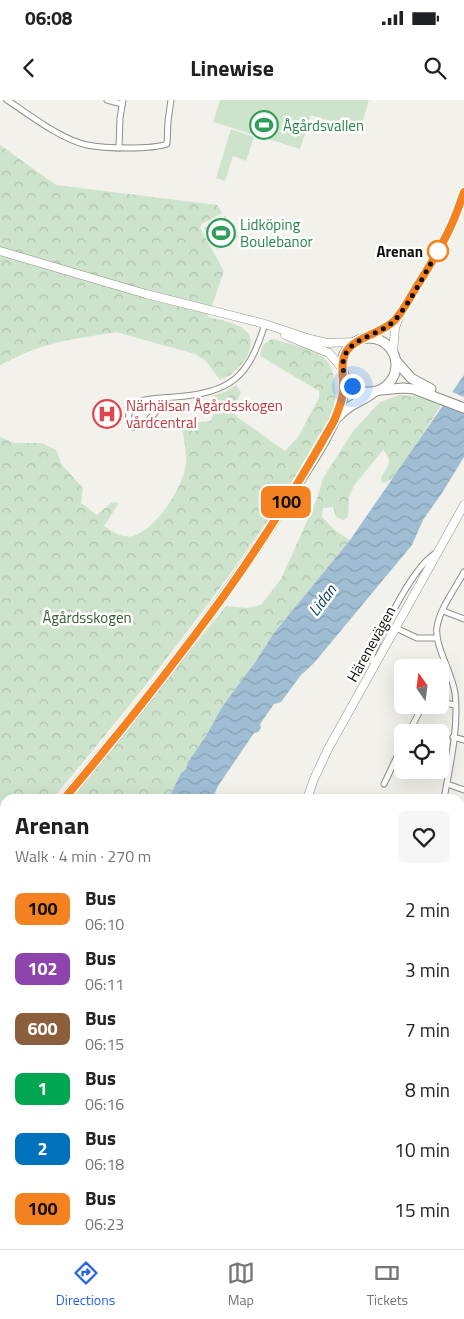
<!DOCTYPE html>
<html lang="en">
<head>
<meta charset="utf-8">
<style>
	:root { --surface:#fff; --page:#f6f6f6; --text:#202124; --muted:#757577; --line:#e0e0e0; --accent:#2563eb }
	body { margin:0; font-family:"Titillium Web",sans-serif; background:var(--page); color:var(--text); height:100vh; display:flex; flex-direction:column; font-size:19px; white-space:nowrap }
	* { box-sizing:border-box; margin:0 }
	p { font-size:16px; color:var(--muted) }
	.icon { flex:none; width:28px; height:28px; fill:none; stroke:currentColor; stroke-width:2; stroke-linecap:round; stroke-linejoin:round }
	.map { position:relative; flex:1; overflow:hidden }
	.drawer { position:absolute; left:0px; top:694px; width:465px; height:456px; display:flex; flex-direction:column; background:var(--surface); border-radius:15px 15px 0 0; box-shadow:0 5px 20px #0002 }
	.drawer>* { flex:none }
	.badge { padding:0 10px; border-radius:8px; font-size:18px; line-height:32px }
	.needle { width:32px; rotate:346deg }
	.buttons { position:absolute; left:394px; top:559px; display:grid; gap:10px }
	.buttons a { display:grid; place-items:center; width:55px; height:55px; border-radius:8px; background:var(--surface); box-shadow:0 5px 20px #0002; font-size:25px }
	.you { position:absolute; width:25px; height:25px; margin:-12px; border:4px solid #fff; border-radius:50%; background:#1a73e8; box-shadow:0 0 0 8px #1a73e833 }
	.map>.badge { position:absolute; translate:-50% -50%; box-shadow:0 0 0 2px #fff }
	.round { display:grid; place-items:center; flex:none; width:52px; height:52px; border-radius:8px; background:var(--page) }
	.headline { display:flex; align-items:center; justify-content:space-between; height:85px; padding:0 15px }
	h1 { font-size:24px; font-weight:700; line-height:38px }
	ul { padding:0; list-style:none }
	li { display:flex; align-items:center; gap:15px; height:60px; padding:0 15px }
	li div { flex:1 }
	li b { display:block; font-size:19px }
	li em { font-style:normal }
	li .badge { min-width:55px; font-weight:700; text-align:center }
	.status { display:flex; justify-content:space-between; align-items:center; height:35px; padding:0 25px; background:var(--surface); direction:ltr }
	.status svg { height:14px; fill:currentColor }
	header { display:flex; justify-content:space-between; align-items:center; height:65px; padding:0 15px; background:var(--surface); font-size:22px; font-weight:700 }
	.menu { display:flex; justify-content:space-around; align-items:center; height:70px; border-top:1px solid var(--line); background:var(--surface); font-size:14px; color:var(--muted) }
	.menu a { display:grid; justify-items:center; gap:2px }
	.menu .current { color:var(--accent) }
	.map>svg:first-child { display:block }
	.education { fill:#f0e6d1 }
	.grass { fill:url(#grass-dots) }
	.forest { fill:url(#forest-crowns) }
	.garden { fill:#cde3cb }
	.water { fill:url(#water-waves) }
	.pier { fill:#f3f1eb }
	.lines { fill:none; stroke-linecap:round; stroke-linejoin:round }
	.street-casing { stroke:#8f8e88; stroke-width:7 }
	.secondary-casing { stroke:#8f8e88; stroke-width:9 }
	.primary-casing { stroke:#8f8e88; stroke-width:11 }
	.street { stroke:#fff; stroke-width:5 }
	.secondary { stroke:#fff; stroke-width:8 }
	.primary { stroke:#fff; stroke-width:9 }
	.line-casing { stroke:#fff; stroke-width:11 }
	.line { stroke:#f58220; stroke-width:8 }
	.walk { stroke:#0f0e0c; stroke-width:5; stroke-dasharray:0 9 }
	.stop-dot { fill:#fff; stroke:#f58220; stroke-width:2.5 }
	.labels { text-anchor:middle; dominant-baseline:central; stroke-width:5; stroke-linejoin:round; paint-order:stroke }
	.leisure-label { font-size:15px; fill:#27864d; stroke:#fffffd; text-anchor:start }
	.stop-label { font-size:15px; font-weight:bold; fill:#0f0e0c; stroke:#fffffd; text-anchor:end }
	.health-label { font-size:15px; fill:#be3a42; stroke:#fffffd; text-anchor:start }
	.park-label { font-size:15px; fill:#375c35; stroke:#fffffd }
	.street-label { font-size:15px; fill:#0f0e0c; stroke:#fffffd }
	.water-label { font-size:16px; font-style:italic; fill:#033d5c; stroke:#fffffd }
</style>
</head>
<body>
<div class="status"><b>06:08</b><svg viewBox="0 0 49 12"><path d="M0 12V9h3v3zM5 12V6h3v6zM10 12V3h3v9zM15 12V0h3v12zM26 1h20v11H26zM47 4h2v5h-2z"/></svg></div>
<header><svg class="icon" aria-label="back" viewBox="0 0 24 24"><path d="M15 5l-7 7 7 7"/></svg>Linewise<svg class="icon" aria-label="search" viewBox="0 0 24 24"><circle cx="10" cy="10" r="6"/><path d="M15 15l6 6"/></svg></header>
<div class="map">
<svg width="464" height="1149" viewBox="0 0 464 1149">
	<defs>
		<pattern id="grass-dots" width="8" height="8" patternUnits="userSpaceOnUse" patternTransform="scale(1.25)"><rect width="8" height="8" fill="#cde3cb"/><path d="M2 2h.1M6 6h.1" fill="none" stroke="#afc2ad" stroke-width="1.8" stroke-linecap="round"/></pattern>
		<pattern id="forest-crowns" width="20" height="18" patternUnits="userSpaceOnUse" patternTransform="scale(1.25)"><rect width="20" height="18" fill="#cde3cb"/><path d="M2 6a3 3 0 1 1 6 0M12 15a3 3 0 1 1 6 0" fill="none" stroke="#afc2ad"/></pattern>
		<pattern id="water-waves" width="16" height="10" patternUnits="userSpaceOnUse" patternTransform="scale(1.25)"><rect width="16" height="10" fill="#9fbdd3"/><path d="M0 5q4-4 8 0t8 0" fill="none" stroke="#88a1b4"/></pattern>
	</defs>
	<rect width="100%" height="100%" fill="#f3f1eb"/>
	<path class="education" d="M464,1038V1137L460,1138V1043Z"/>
	<path class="grass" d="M464,985V1023L460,1021V992Z"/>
	<g class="forest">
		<path d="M0,45L56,85L217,105L222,113L202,124L200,128L224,171L208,217C220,220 235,222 245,230C260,242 243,267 230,275C227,277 223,278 220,280L205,260L195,254L116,232L68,240L41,247L25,253L0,265Z"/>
		<path d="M273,239C287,243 316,249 325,259C331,264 333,273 334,281C336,294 336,303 331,316C310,349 292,384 270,417C203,515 129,608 52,699H5V755L0,761V337L14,343H42L56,350L62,365L83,388L81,403L97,415L112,402L119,403L104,426C113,432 124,440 136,435C158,426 184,386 186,363C187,351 183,337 182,324L210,321C215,313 218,305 212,296L225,292L236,285L241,292L233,311L237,317L285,351L298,337L319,298V291L260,256C262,247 264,242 273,239Z"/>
		<path d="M400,295L422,297L442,304L395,377L387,382L382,383C377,371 399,367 383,350L353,387L349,397L348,417L343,420L336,417L333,407L323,408L322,417L337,432L350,440L274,533L256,561L222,607L206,636L188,662L186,669L181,673L171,694L166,699H72L226,506L247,508L261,505L281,479L317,399L323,378L354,330L380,302Z"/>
		<path d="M5,781V844L0,851V787Z"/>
		<path d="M5,888V925L0,930V893Z"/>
	</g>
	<g class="garden">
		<path d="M220,0H369L360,30L311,15L300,49L213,22Z"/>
		<path d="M231,29L254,37L246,61L233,56L225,81L216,78Z"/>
		<path d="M225,116L238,137L217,149L204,128Z"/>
	</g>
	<g class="water">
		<path d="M464,275V357L442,393L423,420L412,445L314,563L301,575L281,602L274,604L260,624L261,628L258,632L254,633L218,686L212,699H166L171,694L181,673L186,669L188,662L206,636L222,607L256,561L274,533L350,440Z"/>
		<path d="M5,925V991L0,998V930Z"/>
	</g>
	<path class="pier" d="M450,291L464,297V311L441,302Z"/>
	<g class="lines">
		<defs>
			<g id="street">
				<path d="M7,0C30,15 60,39 87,45C101,48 115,48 129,48C141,48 156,48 167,44L168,21L171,0"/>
				<path d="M107,0L122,4"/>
				<path d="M119,48L120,18L123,0"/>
				<path d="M164,298C158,309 147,328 133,327C125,320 129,308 137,302C149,298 163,298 175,297C232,292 248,278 265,224"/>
				<path d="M443,511L464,519"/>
				<path d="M396,528L417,538H437"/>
				<path d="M375,565L372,561V555C383,530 414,463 438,452"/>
				<path d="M440,602L455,605"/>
				<path d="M409,632L423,605"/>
				<path d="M453,637L464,640"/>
				<path d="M384,684L402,646"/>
				<path d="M447,684L464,690"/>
				<path d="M444,699C450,665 459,627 455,593C452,572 434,545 437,527C440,508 455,489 464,472"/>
				<path d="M460,736L464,738"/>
				<path d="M460,768L464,769"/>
				<path d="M460,807L464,808"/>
				<path d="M460,854L464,855"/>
				<path d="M460,902L464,903"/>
				<path d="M460,950H462"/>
				<path d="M460,1024L464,1027"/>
				<path d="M460,1037L464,1032"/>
				<path d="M368,1145L375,1149"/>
				<path d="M181,1149L186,1145"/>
			</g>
			<g id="secondary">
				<path d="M0,151L146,194L265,224L310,239L327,243L357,242"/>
				<path d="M285,235L329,253L343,269"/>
				<path d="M365,239L394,221L402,211L430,166L451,127L464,92"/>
				<path d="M393,253L395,228L399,217"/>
				<path d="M307,699L314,679L328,649L464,405"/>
				<path d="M330,1145V1149"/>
			</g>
			<g id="primary">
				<circle cx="369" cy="265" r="27"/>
				<path d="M396,261L411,278L431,289"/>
				<path d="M381,290L403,288L414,289L464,308"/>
				<path d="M338,317C351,302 361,303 374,292"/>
				<path d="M64,699C143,606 223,504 287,401C306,370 329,339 341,305C344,295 343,285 344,275"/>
				<path d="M0,773L5,768"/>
			</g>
		</defs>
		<use href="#street" class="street-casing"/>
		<use href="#secondary" class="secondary-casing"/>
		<use href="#primary" class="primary-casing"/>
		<use href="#street" class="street"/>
		<use href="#secondary" class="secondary"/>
		<use href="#primary" class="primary"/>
	</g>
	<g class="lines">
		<defs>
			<path id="line" d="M64,699C119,634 173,566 223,497C264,440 300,381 334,321C338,311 342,302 343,292C344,279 340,265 345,254C353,237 382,234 395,220C403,211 408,201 414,191C427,170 440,150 450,128C456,116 460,103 464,92"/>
		</defs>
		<use href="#line" class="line-casing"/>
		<use href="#line" class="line"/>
		<path class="walk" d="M352,286C347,281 343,274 343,266C342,238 379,237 395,220C410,203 426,171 438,151"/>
	</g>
	<defs>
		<symbol id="stadium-ring" viewBox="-11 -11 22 22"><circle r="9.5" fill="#fffffd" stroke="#2e9e5b" stroke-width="1.5"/><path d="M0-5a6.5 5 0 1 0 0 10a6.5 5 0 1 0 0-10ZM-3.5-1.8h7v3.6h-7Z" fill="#2e9e5b"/></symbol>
		<symbol id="hospital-ring" viewBox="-11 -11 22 22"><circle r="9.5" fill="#fffffd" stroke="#e0444e" stroke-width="1.5"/><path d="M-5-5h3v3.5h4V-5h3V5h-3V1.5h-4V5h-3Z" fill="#e0444e"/></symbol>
	</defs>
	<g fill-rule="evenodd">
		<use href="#stadium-ring" x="248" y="9" width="32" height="32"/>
		<use href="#stadium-ring" x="205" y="117" width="32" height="32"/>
		<use href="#hospital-ring" x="91" y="298" width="32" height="32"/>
	</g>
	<circle class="stop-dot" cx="438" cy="151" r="10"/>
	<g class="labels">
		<g class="leisure-label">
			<text x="283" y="25">Ågårdsvallen</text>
			<text x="240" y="124">Lidköping<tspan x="240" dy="17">Boulebanor</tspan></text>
		</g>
		<g class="stop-label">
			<text x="423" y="151">Arenan</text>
		</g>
		<g class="health-label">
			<text x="126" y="305">Närhälsan Ågårdsskogen<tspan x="126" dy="17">vårdcentral</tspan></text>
		</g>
		<g class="park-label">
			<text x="87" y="517">Ågårdsskogen</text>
		</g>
		<g class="street-label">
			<text transform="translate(371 544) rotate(-61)">Härenevägen</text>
		</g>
		<g class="water-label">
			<text transform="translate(322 500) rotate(-53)">Lidan</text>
		</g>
	</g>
</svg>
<div class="buttons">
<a><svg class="needle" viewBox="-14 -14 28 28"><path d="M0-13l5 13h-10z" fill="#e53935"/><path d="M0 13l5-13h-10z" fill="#757577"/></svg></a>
<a><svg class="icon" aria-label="locate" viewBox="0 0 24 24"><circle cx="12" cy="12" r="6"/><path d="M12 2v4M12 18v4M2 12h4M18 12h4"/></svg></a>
</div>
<div class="you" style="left:352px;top:286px"></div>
<b class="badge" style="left:286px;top:402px;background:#f58220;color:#111">100</b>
<section class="drawer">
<div class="headline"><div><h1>Arenan</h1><p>Walk · 4 min · 270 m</p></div><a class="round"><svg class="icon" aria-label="heart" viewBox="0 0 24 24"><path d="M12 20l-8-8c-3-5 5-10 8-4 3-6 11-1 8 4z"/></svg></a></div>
<ul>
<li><span class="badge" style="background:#f58220;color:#111">100</span><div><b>Bus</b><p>06:10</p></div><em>2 min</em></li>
<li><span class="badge" style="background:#8e44ad;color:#fff">102</span><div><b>Bus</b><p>06:11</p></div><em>3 min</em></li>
<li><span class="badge" style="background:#8b5e3c;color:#fff">600</span><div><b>Bus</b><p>06:15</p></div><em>7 min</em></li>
<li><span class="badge" style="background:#00a651;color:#fff">1</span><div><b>Bus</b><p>06:16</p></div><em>8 min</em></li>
<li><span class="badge" style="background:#0072bc;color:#fff">2</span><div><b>Bus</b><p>06:18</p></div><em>10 min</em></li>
<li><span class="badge" style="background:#f58220;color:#111">100</span><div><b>Bus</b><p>06:23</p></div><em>15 min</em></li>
</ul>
</section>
</div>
<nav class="menu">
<a class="current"><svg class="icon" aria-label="directions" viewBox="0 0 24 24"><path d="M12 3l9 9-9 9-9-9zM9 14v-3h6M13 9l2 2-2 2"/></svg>Directions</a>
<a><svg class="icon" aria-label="map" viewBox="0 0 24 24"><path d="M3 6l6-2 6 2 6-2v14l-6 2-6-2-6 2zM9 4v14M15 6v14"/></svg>Map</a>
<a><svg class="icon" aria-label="tickets" viewBox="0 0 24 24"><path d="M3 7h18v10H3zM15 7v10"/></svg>Tickets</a>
</nav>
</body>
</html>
